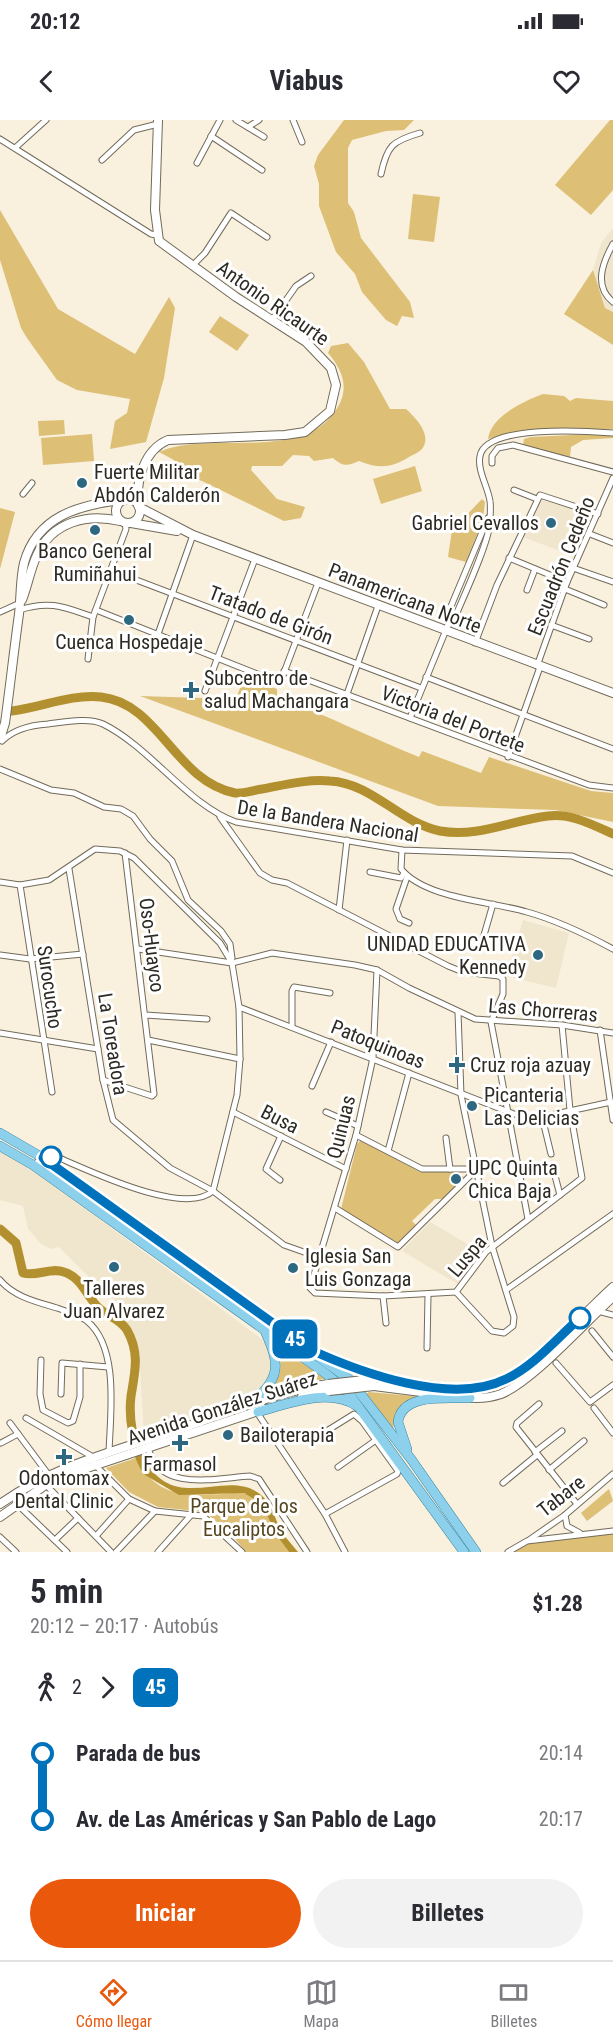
<!DOCTYPE html>
<html lang="es">
<head>
<meta charset="utf-8">
<style>
	:root { --surface:#fff; --page:#f2f2f3; --text:#2b2b33; --muted:#7c7c81; --line:#e1e1e2; --accent:#ea580c }
	body { margin:0; font-family:"Roboto Condensed",sans-serif; background:var(--page); color:var(--text); height:100vh; display:flex; flex-direction:column; font-size:22px; white-space:nowrap }
	* { box-sizing:border-box; margin:0 }
	p { font-size:20px; color:var(--muted) }
	.icon { flex:none; width:33px; height:33px; fill:none; stroke:currentColor; stroke-width:2; stroke-linecap:round; stroke-linejoin:round }
	.map { position:relative; height:1432px; overflow:hidden }
	.side { display:flex; flex-direction:column; background:var(--surface); flex:1 }
	.side>* { flex:none }
	.badge { padding:0 12px; border-radius:9px; font-size:21px; line-height:39px }
	.map>.badge { position:absolute; translate:-50% -50%; box-shadow:0 0 0 3px #fff }
	.legs { display:flex; align-items:center; gap:9px; height:66px; padding:0 30px; font-size:20px }
	.legs p { margin-inline-start:auto }
	.overview { display:flex; align-items:center; justify-content:space-between; height:102px; padding:0 30px }
	h1 { font-size:33px; font-weight:700; line-height:45px }
	.cta { display:flex; gap:12px; margin-top:auto; padding:12px 30px }
	.cta a { flex:1; height:69px; border-radius:36px; background:var(--accent); color:#fff; font-size:24px; font-weight:700; line-height:69px; text-align:center }
	.cta a+a { background:var(--page); color:var(--text) }
	ul { padding:0 30px; list-style:none }
	li { display:flex; align-items:center; gap:21px; height:66px; font-size:22px }
	li i { display:grid; place-items:center; width:9px; height:100%; margin:0 8px; background:currentColor }
	li i::after { content:''; width:15px; height:15px; margin:-8px; border:4px solid; border-radius:50%; background:var(--surface) }
	li p { margin-inline-start:auto }
	li:first-child i { background:linear-gradient(#0000 50%,currentColor 0) }
	li:last-child i { background:linear-gradient(currentColor 50%,#0000 0) }
	.status { display:flex; justify-content:space-between; align-items:center; height:42px; padding:0 30px; background:var(--surface); direction:ltr }
	.status svg { height:16px; fill:currentColor }
	header { display:flex; justify-content:space-between; align-items:center; height:78px; padding:0 30px; background:var(--surface); font-size:27px; font-weight:700 }
	.dock { display:flex; justify-content:space-around; align-items:center; height:84px; border-top:2px solid var(--line); background:var(--surface); font-size:16px; color:var(--muted) }
	.dock a { display:grid; justify-items:center; gap:3px }
	.dock .active { color:var(--accent) }
	.map>svg:first-child { display:block }
	.built { fill:#f0e6cd }
	.green { fill:#ddbf76 }
	.water { fill:#b3902f }
	.lines { fill:none; stroke-linecap:round; stroke-linejoin:round }
	.river { stroke:#b3902f; stroke-width:9 }
	.minor-casing { stroke:#726b5b; stroke-width:7 }
	.secondary-casing { stroke:#726b5b; stroke-width:10 }
	.primary-casing { stroke:#39829d; stroke-width:10 }
	.minor { stroke:#fff; stroke-width:5 }
	.secondary { stroke:#fff; stroke-width:8 }
	.primary { stroke:#8cd0ec; stroke-width:9 }
	.secondary-bridge-casing { stroke:#726b5b; stroke-width:10; stroke-linecap:butt }
	.secondary-bridge { stroke:#fff; stroke-width:8 }
	.line-1-casing { stroke:#fff; stroke-width:14 }
	.line-1 { stroke:#0072bc; stroke-width:9 }
	.poi-dot { fill:#2d6780; stroke:#fff; stroke-width:2 }
	.stop-1-dot { fill:#fff; stroke:#0072bc; stroke-width:3 }
	.labels { text-anchor:middle; dominant-baseline:central; stroke-width:6; stroke-linejoin:round; paint-order:stroke }
	.street-label { font-size:20px; fill:#2d2a23; stroke:#fff }
	.poi-label { font-size:20px; fill:#2d2a23; stroke:#fff; text-anchor:start }
	.park-label { font-size:20px; fill:#56461f; stroke:#fff }
</style>
</head>
<body>
<div class="status"><b>20:12</b><svg viewBox="0 0 49 12"><path d="M0 12V9h3v3zM5 12V6h3v6zM10 12V3h3v9zM15 12V0h3v12zM26 1h20v11H26zM47 4h2v5h-2z"/></svg></div>
<header><svg class="icon" aria-label="back" viewBox="0 0 24 24"><path d="M15 5l-7 7 7 7"/></svg>Viabus<svg class="icon" aria-label="heart" viewBox="0 0 24 24"><path d="M12 20l-8-8c-3-5 5-10 8-4 3-6 11-1 8 4z"/></svg></header>
<div class="map">
<svg width="613" height="1432" viewBox="0 0 613 1432">
	<rect width="100%" height="100%" fill="#f9f1de"/>
	<g class="built">
		<path d="M613,108V192L605,188L593,150L601,123Z"/>
		<path d="M542,377L578,389L560,431L523,417Z"/>
		<path d="M523,800L569,813L556,868L506,856Z"/>
		<path d="M0,1031L29,1047L263,1220L271,1231L274,1251L263,1269L245,1279L144,1316L140,1247L135,1217L116,1188L114,1179L94,1167L95,1163L59,1127L51,1129L41,1124L28,1109L23,1086L0,1080Z"/>
		<path d="M430,1102L483,1133L461,1166L402,1131Z"/>
	</g>
	<g class="green">
		<path d="M344,0H414L404,10L386,11L352,20L348,28V83L354,92L361,118L410,182L414,198L402,196L397,206L386,200L362,172L355,154L336,132L319,86V64L314,46L318,35Z"/>
		<path d="M610,0H613V70L591,95L555,65Z"/>
		<path d="M413,74L440,77L434,122L408,119Z"/>
		<path d="M0,90L58,189L135,234L169,177L175,188L164,258L146,322L110,329L115,301L127,293L130,279L77,270L57,260L27,218L21,208L0,140Z"/>
		<path d="M593,150L605,188L613,192V225L564,194Z"/>
		<path d="M220,196L249,215L237,231L209,212Z"/>
		<path d="M348,223L364,242L390,289H406C415,297 434,316 421,330C418,333 412,335 409,337C391,348 379,349 359,341C348,346 343,347 333,338L314,341L309,336L293,335L282,346H252L251,350L277,379L305,387L301,398L284,401L202,361L181,354L174,340L159,332C211,309 309,346 340,283C349,264 340,247 328,233L331,226Z"/>
		<path d="M543,274L564,276L570,281L576,278L613,281V309C571,309 528,306 488,319C491,296 524,281 543,274Z"/>
		<path d="M64,300L65,314L39,316L38,301Z"/>
		<path d="M92,314L94,341L43,345L41,318Z"/>
		<path d="M592,314L613,315V318L583,320L571,327L570,337L523,325L524,319L531,317Z"/>
		<path d="M415,346L422,371L381,384L373,359Z"/>
		<path d="M482,379L485,382L483,400L466,442L448,437L452,410Z"/>
		<path d="M0,388L15,392L0,449Z"/>
		<path d="M245,556L277,569V575L281,578C328,596 372,618 419,637L422,631L481,653L489,637L591,671L613,673V702L555,690L438,686L140,576L202,578L232,588Z"/>
		<path d="M361,1020L420,1052H456L464,1057L444,1079H435L412,1101L416,1105L398,1123L341,1089L357,1024Z"/>
		<path d="M276,1227L281,1229L326,1258L267,1275C280,1259 285,1246 276,1227Z"/>
		<path d="M369,1272L424,1277C404,1282 396,1289 393,1310L366,1274Z"/>
		<path d="M136,1338C157,1378 184,1375 223,1374C230,1373 240,1371 246,1374C266,1381 276,1415 289,1432H246L231,1414L205,1392L158,1387L129,1372L106,1348Z"/>
		<path d="M609,1369L613,1381L587,1401L581,1393Z"/>
		<path d="M613,1414V1432H508L527,1421Z"/>
	</g>
	<path class="water" d="M143,1336C173,1397 225,1347 260,1374C273,1384 275,1401 283,1414C288,1420 293,1426 298,1432H289L278,1417L264,1389L256,1380L244,1373L179,1375L145,1355L136,1338Z"/>
	<g class="lines">
		<g class="river">
			<path d="M12,591C43,587 70,574 101,577C159,583 175,661 235,673C243,674 254,670 262,669C284,665 307,659 330,661C372,663 400,703 440,711C478,718 512,700 548,696C571,693 593,705 613,714"/>
			<path d="M0,1109L16,1123L23,1153C37,1157 50,1147 64,1152C80,1157 85,1172 95,1184C104,1196 119,1197 127,1210C140,1233 135,1252 131,1276C128,1300 134,1327 145,1348"/>
		</g>
		<defs>
			<g id="minor">
				<path d="M236,0L264,17"/>
				<path d="M293,0L302,22"/>
				<path d="M248,7L259,0"/>
				<path d="M211,16L262,50"/>
				<path d="M0,19L151,114L157,115"/>
				<path d="M15,28L46,0"/>
				<path d="M102,40L134,10L158,4"/>
				<path d="M197,43L220,0"/>
				<path d="M381,54C387,26 392,21 420,13"/>
				<path d="M613,124C603,142 593,166 613,182"/>
				<path d="M192,146L205,133L231,93L267,117"/>
				<path d="M272,200L296,166L311,156"/>
				<path d="M492,343V336L498,328L513,325L613,352"/>
				<path d="M514,370L537,379"/>
				<path d="M23,374L32,363"/>
				<path d="M590,414L613,423"/>
				<path d="M509,438L567,462"/>
				<path d="M573,448L613,462"/>
				<path d="M110,450L421,568"/>
				<path d="M565,469L604,485"/>
				<path d="M527,470L535,449"/>
				<path d="M19,490C50,480 64,487 93,497"/>
				<path d="M96,490L280,563L318,463"/>
				<path d="M0,492L20,483"/>
				<path d="M448,505L449,491L488,398"/>
				<path d="M551,505L589,519"/>
				<path d="M158,514L193,415"/>
				<path d="M475,523L497,465L540,375L598,394"/>
				<path d="M88,539L93,497L126,409L125,403"/>
				<path d="M537,546L567,462L613,358"/>
				<path d="M284,551L589,665L613,668"/>
				<path d="M426,557L613,629"/>
				<path d="M205,571L255,439"/>
				<path d="M347,574L378,486"/>
				<path d="M410,598L448,505L453,502C462,480 488,425 490,403C490,397 491,387 490,381C488,367 477,350 480,336C486,304 587,311 613,313"/>
				<path d="M2,621C14,609 32,605 48,604C64,602 89,597 103,604C150,627 189,686 236,702L402,730L572,736L613,753"/>
				<path d="M508,637L540,547"/>
				<path d="M0,649L51,670L74,673L104,687L121,689L133,696L150,719L172,741L188,780L221,811L230,824L232,838"/>
				<path d="M220,697L260,753L272,760L287,763L448,846L463,852L499,856L503,859V874L491,902L528,1099"/>
				<path d="M402,730L401,749C426,779 490,781 527,792C556,800 587,815 613,829"/>
				<path d="M69,749L103,960L113,1000L170,1048L213,1071L284,1125L318,1137"/>
				<path d="M370,752L401,758L404,753"/>
				<path d="M407,757L396,789L400,799L409,803"/>
				<path d="M0,762L20,765L49,760L95,729L120,731L134,738L220,823L232,843L239,887L240,939L237,975L213,1071C184,1097 88,1050 57,1037L43,1038L33,1045"/>
				<path d="M20,765L52,972"/>
				<path d="M339,790L347,720"/>
				<path d="M482,822L493,784"/>
				<path d="M138,829L232,843L272,833L355,845L377,850L409,868L475,899L562,905L613,913"/>
				<path d="M0,835L30,839L83,834"/>
				<path d="M377,850L373,938L356,1015L310,1168L315,1173L383,1176L456,1172L486,1132L582,1058L570,990L562,905"/>
				<path d="M239,887L514,994L542,997L611,982"/>
				<path d="M145,895L207,899"/>
				<path d="M292,906V871L294,867L330,873"/>
				<path d="M600,910L613,1000"/>
				<path d="M0,913L98,929"/>
				<path d="M148,920L240,939"/>
				<path d="M103,960L152,976L154,974L125,733"/>
				<path d="M312,966L331,922"/>
				<path d="M233,992L346,1049"/>
				<path d="M326,992L358,1006"/>
				<path d="M542,997L551,1034"/>
				<path d="M356,1015L422,1049H477"/>
				<path d="M446,1018L450,1049"/>
				<path d="M388,1031L409,953"/>
				<path d="M554,1052L560,1075"/>
				<path d="M280,1060L266,1049L281,1016"/>
				<path d="M335,1088L398,1127L477,1049"/>
				<path d="M0,1160C14,1177 37,1182 57,1188C66,1191 79,1195 87,1201C120,1228 110,1296 109,1333"/>
				<path d="M506,1170L613,1094"/>
				<path d="M456,1172L492,1211L504,1213L513,1206L514,1197L492,1126L461,975L458,892"/>
				<path d="M383,1176L386,1203"/>
				<path d="M598,1191L613,1195"/>
				<path d="M592,1211L613,1237"/>
				<path d="M427,1228L428,1175"/>
				<path d="M41,1240L40,1274L43,1290L68,1303L73,1301L80,1277V1244"/>
				<path d="M556,1243L590,1282L613,1265"/>
				<path d="M61,1274L62,1243L108,1247"/>
				<path d="M539,1284L517,1303L516,1307L577,1384"/>
				<path d="M594,1288L613,1313"/>
				<path d="M256,1291L325,1394L345,1432"/>
				<path d="M26,1298L93,1337L95,1345L129,1379L155,1391L203,1396L242,1432"/>
				<path d="M10,1303L48,1354"/>
				<path d="M325,1312L354,1294L362,1301L398,1351L397,1354L325,1394"/>
				<path d="M1,1323L18,1314"/>
				<path d="M148,1328C160,1373 216,1358 250,1356L259,1359L307,1432"/>
				<path d="M535,1332L562,1311"/>
				<path d="M338,1347L376,1320"/>
				<path d="M549,1350L584,1321"/>
				<path d="M503,1363L537,1335"/>
				<path d="M45,1364L111,1432"/>
				<path d="M17,1384L67,1432"/>
				<path d="M565,1395L567,1406L580,1413"/>
				<path d="M96,1416L129,1379"/>
				<path d="M0,1417L16,1432"/>
				<path d="M55,1420L78,1398"/>
				<path d="M529,1420L565,1395L613,1354"/>
				<path d="M116,1432L155,1391"/>
				<path d="M158,1432L192,1394"/>
				<path d="M508,1432L527,1421L613,1411"/>
			</g>
			<g id="secondary">
				<circle cx="128" cy="391" r="12"/>
				<path d="M138,385C136,360 144,330 168,320L285,315L305,312L330,291L336,265L331,248L306,222L236,177L159,121L155,90L158,0"/>
				<path d="M139,387L193,415L613,573"/>
				<path d="M131,403L177,411"/>
				<path d="M22,480C28,465 30,450 37,435C52,402 87,393 120,401"/>
				<path d="M0,619L5,603C10,567 14,530 19,494C21,477 20,460 24,443C37,396 79,385 121,380"/>
				<path d="M383,1260C415,1261 447,1271 479,1269C518,1266 583,1194 613,1167"/>
				<path d="M374,1266L445,1275"/>
				<path d="M302,1277L329,1271"/>
				<path d="M464,1277C476,1279 489,1278 501,1274C533,1261 585,1202 613,1177"/>
				<path d="M0,1384C56,1345 110,1333 174,1311C224,1294 275,1272 328,1264"/>
				<path d="M0,1397L54,1359L264,1289"/>
			</g>
			<g id="primary">
				<path d="M0,1013L43,1038L349,1259L411,1339L476,1432"/>
				<path d="M0,1026L33,1045L325,1253L347,1271L464,1432"/>
				<path d="M325,1236L389,1260"/>
				<path d="M252,1284C280,1256 281,1247 265,1211"/>
				<path d="M258,1292C288,1284 328,1267 357,1286"/>
				<path d="M407,1329L398,1302C402,1272 448,1279 470,1278"/>
			</g>
		</defs>
		<use href="#minor" class="minor-casing"/>
		<use href="#secondary" class="secondary-casing"/>
		<use href="#primary" class="primary-casing"/>
		<use href="#minor" class="minor"/>
		<use href="#secondary" class="secondary"/>
		<use href="#primary" class="primary"/>
		<defs>
			<g id="secondary-bridge">
				<path d="M328,1264L373,1259"/>
				<path d="M329,1271L374,1266"/>
			</g>
		</defs>
		<use href="#secondary-bridge" class="secondary-bridge-casing"/>
		<use href="#secondary-bridge" class="secondary-bridge"/>
	</g>
	<g class="lines">
		<defs>
			<path id="line-1" d="M51,1037L43,1038L309,1229C361,1253 452,1286 506,1259C534,1246 557,1218 580,1198"/>
		</defs>
		<use href="#line-1" class="line-1-casing"/>
		<use href="#line-1" class="line-1"/>
	</g>
	<g class="poi-dot">
		<circle cx="82" cy="363" r="6"/>
		<circle cx="551" cy="403" r="6"/>
		<circle cx="95" cy="410" r="6"/>
		<circle cx="129" cy="500" r="6"/>
		<path d="M188 561h6v6h6v6h-6v6h-6v-6h-6v-6h6z"/>
		<circle cx="538" cy="835" r="6"/>
		<path d="M454 936h6v6h6v6h-6v6h-6v-6h-6v-6h6z"/>
		<circle cx="472" cy="986" r="6"/>
		<circle cx="456" cy="1059" r="6"/>
		<circle cx="114" cy="1147" r="6"/>
		<circle cx="293" cy="1148" r="6"/>
		<circle cx="228" cy="1315" r="6"/>
		<path d="M177 1314h6v6h6v6h-6v6h-6v-6h-6v-6h6z"/>
		<path d="M61 1328h6v6h6v6h-6v6h-6v-6h-6v-6h6z"/>
	</g>
	<g class="stop-1-dot">
		<circle cx="51" cy="1037" r="10"/>
		<circle cx="580" cy="1198" r="10"/>
	</g>
	<g class="labels">
		<g class="street-label">
			<text transform="translate(273 183) rotate(35)">Antonio Ricaurte</text>
			<text transform="translate(561 446) rotate(-68)">Escuadrón Cedeño</text>
			<text transform="translate(405 478) rotate(21)">Panamericana Norte</text>
			<text transform="translate(271 495) rotate(21)">Tratado de Girón</text>
			<text transform="translate(453 599) rotate(21)">Victoria del Portete</text>
			<text transform="translate(328 701) rotate(9)">De la Bandera Nacional</text>
			<text transform="translate(152 825) rotate(83)">Oso-Huayco</text>
			<text transform="translate(50 867) rotate(82)">Surocucho</text>
			<text transform="translate(543 890) rotate(5)">Las Chorreras</text>
			<text transform="translate(113 924) rotate(81)">La Toreadora</text>
			<text transform="translate(378 924) rotate(22)">Patoquinoas</text>
			<text transform="translate(280 999) rotate(27)">Busa</text>
			<text transform="translate(341 1007) rotate(-76)">Quinuas</text>
			<text transform="translate(467 1136) rotate(-50)">Luspa</text>
			<text transform="translate(222 1288) rotate(-18)">Avenida González Suárez</text>
			<text transform="translate(561 1376) rotate(-38)">Tabare</text>
		</g>
		<g class="poi-label">
			<text x="94" y="352">Fuerte Militar<tspan x="94" dy="23">Abdón Calderón</tspan></text>
			<text x="539" y="403" text-anchor="end">Gabriel Cevallos</text>
			<text x="95" y="431" text-anchor="middle">Banco General<tspan x="95" dy="23">Rumiñahui</tspan></text>
			<text x="129" y="522" text-anchor="middle">Cuenca Hospedaje</text>
			<text x="204" y="558">Subcentro de<tspan x="204" dy="23">salud Machangara</tspan></text>
			<text x="526" y="824" text-anchor="end">UNIDAD EDUCATIVA<tspan x="526" dy="23">Kennedy</tspan></text>
			<text x="470" y="945">Cruz roja azuay</text>
			<text x="484" y="975">Picanteria<tspan x="484" dy="23">Las Delicias</tspan></text>
			<text x="468" y="1048">UPC Quinta<tspan x="468" dy="23">Chica Baja</tspan></text>
			<text x="305" y="1136">Iglesia San<tspan x="305" dy="23">Luis Gonzaga</tspan></text>
			<text x="114" y="1168" text-anchor="middle">Talleres<tspan x="114" dy="23">Juan Alvarez</tspan></text>
			<text x="240" y="1315">Bailoterapia</text>
			<text x="180" y="1344" text-anchor="middle">Farmasol</text>
			<text x="64" y="1358" text-anchor="middle">Odontomax<tspan x="64" dy="23">Dental Clinic</tspan></text>
		</g>
		<g class="park-label">
			<text x="244" y="1386">Parque de los<tspan x="244" dy="23">Eucaliptos</tspan></text>
		</g>
	</g>
</svg>
<b class="badge" style="left:295px;top:1219px;background:#0072bc;color:#fff">45</b>
</div>
<section class="side">
<div class="overview"><div><h1>5 min</h1><p>20:12 – 20:17 · Autobús</p></div><b>$1.28</b></div>
<div class="legs"><svg class="icon" aria-label="walk" viewBox="0 0 24 24"><circle cx="13" cy="4" r="2"/><path d="M13 8l-2 6 4 7M11 14l-3 7M7 12l3-4h3l4 4"/></svg>2<svg class="icon" aria-label="forward" viewBox="0 0 24 24"><path d="M9 5l7 7-7 7"/></svg><b class="badge" style="background:#0072bc;color:#fff">45</b></div>
<ul>
<li><i style="color:#0072bc"></i><b>Parada de bus</b><p>20:14</p></li>
<li><i style="color:#0072bc"></i><b>Av. de Las Américas y San Pablo de Lago</b><p>20:17</p></li>
</ul>
<div class="cta"><a>Iniciar</a><a>Billetes</a></div>
</section>
<nav class="dock">
<a class="active"><svg class="icon" aria-label="directions" viewBox="0 0 24 24"><path d="M12 3l9 9-9 9-9-9zM9 14v-3h6M13 9l2 2-2 2"/></svg>Cómo llegar</a>
<a><svg class="icon" aria-label="map" viewBox="0 0 24 24"><path d="M3 6l6-2 6 2 6-2v14l-6 2-6-2-6 2zM9 4v14M15 6v14"/></svg>Mapa</a>
<a><svg class="icon" aria-label="tickets" viewBox="0 0 24 24"><path d="M3 7h18v10H3zM15 7v10"/></svg>Billetes</a>
</nav>
</body>
</html>
